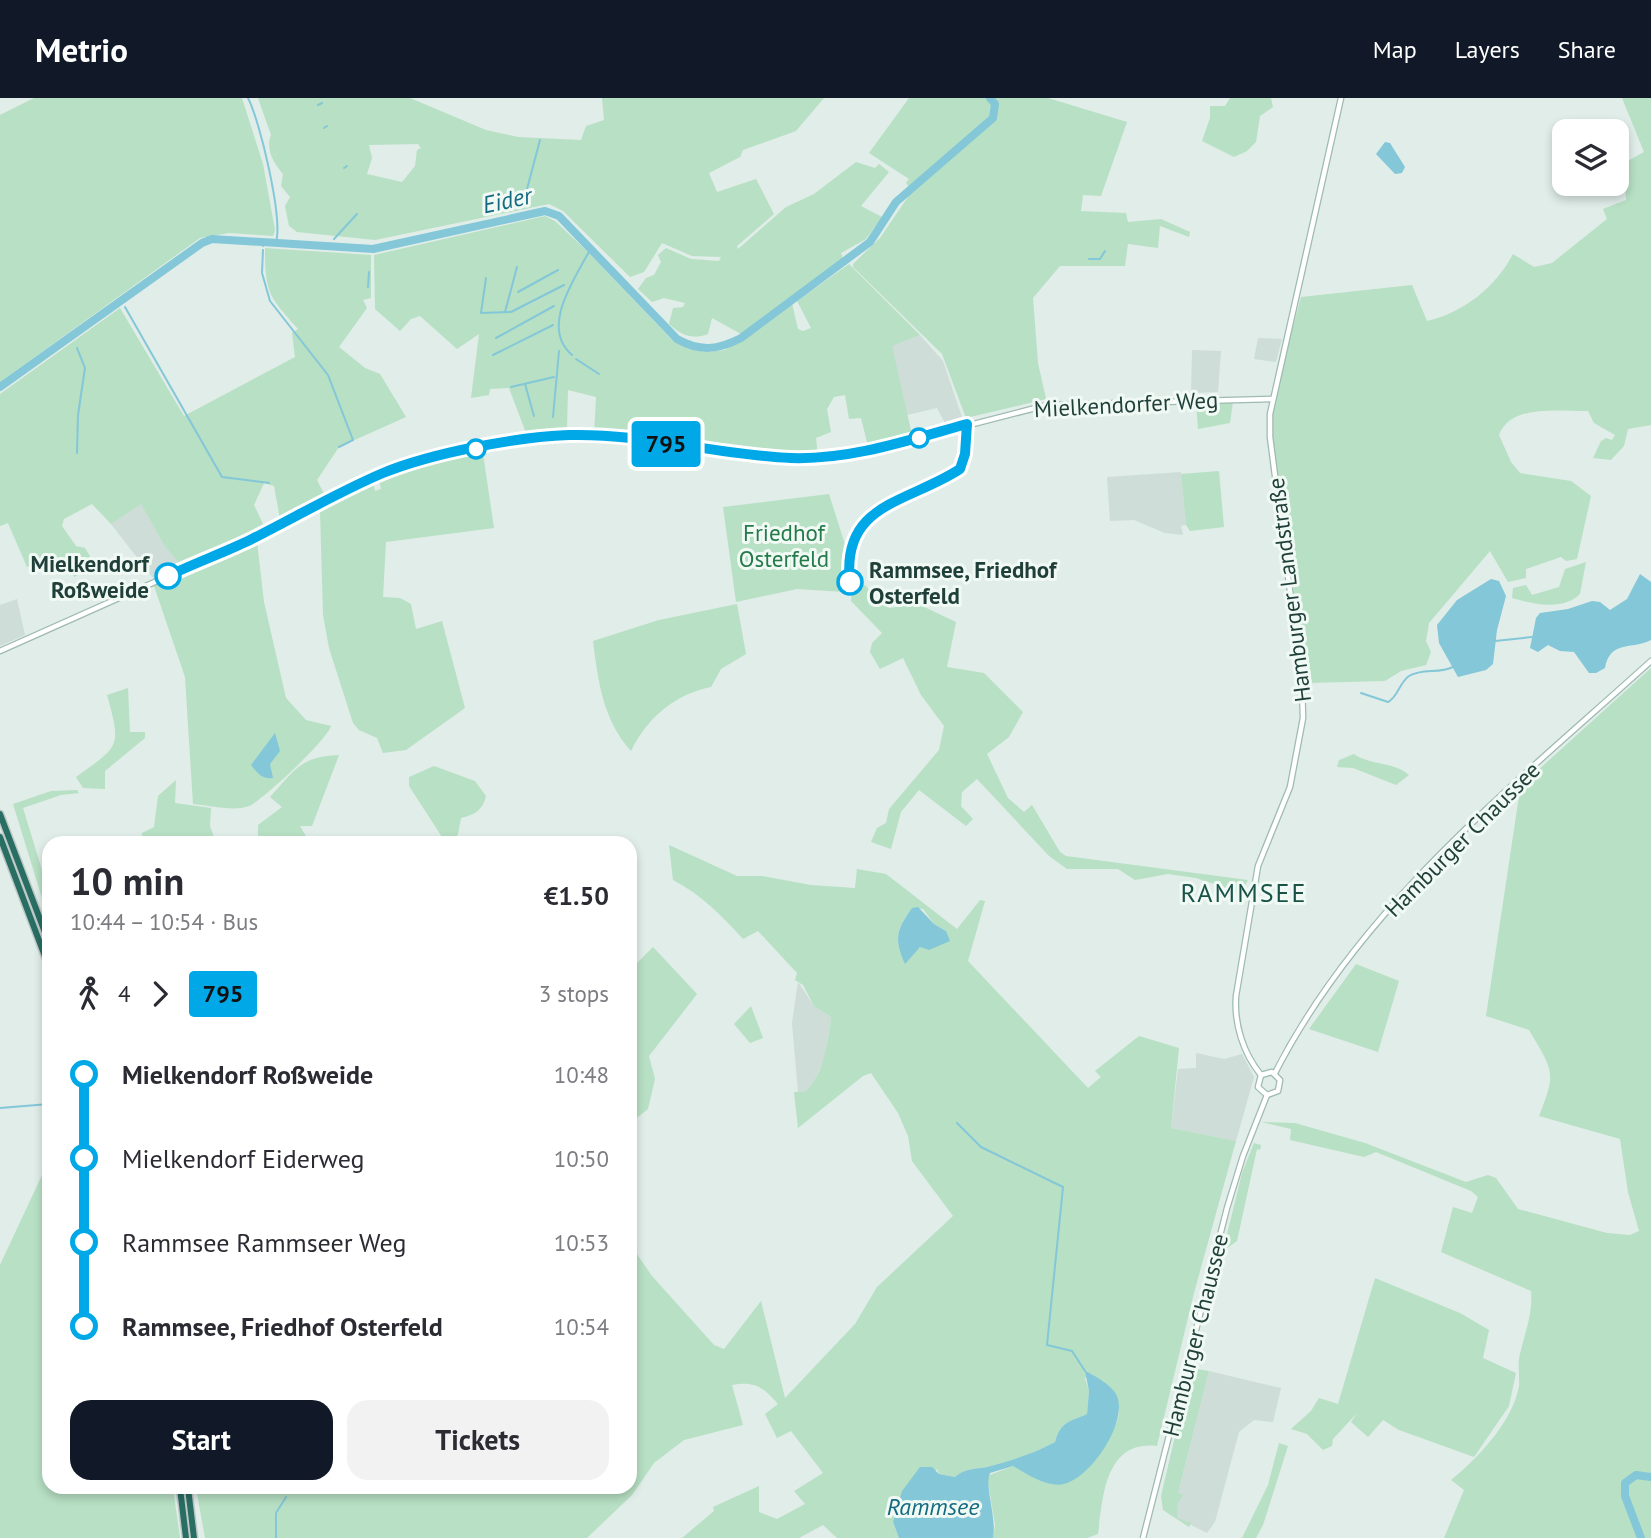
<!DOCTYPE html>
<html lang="en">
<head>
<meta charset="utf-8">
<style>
	:root { --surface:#fff; --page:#f2f2f3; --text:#2b2b33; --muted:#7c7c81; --accent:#111827 }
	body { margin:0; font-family:"PT Sans",sans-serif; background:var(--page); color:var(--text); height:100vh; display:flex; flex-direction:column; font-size:26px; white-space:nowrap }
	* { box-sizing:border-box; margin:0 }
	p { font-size:23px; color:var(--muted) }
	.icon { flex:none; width:38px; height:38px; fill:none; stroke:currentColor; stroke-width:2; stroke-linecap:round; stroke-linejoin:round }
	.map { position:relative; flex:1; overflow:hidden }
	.panel { position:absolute; left:42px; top:738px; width:595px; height:658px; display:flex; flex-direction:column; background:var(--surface); border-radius:21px; box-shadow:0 4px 10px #0003 }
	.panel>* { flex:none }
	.badge { padding:0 14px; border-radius:5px; font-size:24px; line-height:46px }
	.fabs { position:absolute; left:1552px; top:21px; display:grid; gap:14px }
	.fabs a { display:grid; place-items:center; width:77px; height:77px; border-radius:14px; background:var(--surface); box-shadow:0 4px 10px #0003; font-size:35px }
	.map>.badge { position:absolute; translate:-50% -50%; box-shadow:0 0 0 4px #fff }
	.legs { display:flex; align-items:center; gap:10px; height:77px; padding:0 28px; font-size:23px }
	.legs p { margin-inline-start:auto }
	.overview { display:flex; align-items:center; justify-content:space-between; height:119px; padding:0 28px }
	h1 { font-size:38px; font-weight:700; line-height:52px }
	.primary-button { display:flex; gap:14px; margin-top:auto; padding:14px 28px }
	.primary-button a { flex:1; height:80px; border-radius:21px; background:var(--accent); color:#fff; font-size:28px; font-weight:700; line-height:80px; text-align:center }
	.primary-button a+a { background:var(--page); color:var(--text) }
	ul { padding:0 28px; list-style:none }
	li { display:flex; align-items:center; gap:24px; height:84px; font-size:26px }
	li i { display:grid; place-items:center; width:10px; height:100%; margin:0 9px; background:currentColor }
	li i::after { content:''; width:18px; height:18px; margin:-9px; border:5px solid; border-radius:50%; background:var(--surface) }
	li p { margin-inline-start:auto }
	li:first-child i { background:linear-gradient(#0000 50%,currentColor 0) }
	li:last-child i { background:linear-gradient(currentColor 50%,#0000 0) }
	header { display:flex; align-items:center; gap:42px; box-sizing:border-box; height:98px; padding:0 35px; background:var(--accent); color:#fff }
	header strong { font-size:33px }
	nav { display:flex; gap:38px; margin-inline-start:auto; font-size:24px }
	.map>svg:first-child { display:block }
	.built { fill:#ceddd7 }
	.green { fill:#b7e0c4; fill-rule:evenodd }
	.water { fill:#83c7d8 }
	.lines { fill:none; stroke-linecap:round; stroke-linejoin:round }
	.stream { stroke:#83c7d8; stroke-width:2 }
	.river { stroke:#83c7d8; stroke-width:8 }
	.secondary-casing { stroke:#9ebab1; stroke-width:7 }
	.highway-casing { stroke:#c0c9c7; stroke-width:9 }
	.secondary { stroke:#fff; stroke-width:4.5 }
	.highway { stroke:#286e63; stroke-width:6 }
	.line-1-casing { stroke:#fff; stroke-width:16 }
	.line-1 { stroke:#00a8e7; stroke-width:10 }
	.stop-1-dot { fill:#fff; stroke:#00a8e7; stroke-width:3.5 }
	.labels { text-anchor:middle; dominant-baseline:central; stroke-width:6; stroke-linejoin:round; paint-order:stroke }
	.street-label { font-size:23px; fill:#1f3f38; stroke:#f1f9f5 }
	.park-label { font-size:23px; fill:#257a4a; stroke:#f1f9f5 }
	.stop-label { font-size:23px; font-weight:bold; fill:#1f3f38; stroke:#f1f9f5; text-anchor:end }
	.water-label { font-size:24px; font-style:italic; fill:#136a81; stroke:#f1f9f5 }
	.quarter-label { font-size:26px; letter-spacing:2px; fill:#195348; stroke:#f1f9f5 }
</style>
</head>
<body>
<header>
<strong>Metrio</strong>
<nav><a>Map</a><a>Layers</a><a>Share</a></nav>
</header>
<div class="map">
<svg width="1651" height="1440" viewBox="0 0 1651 1440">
	<rect width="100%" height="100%" fill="#e0ede8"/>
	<g class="built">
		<path d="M920,237L943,263L963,322L946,327L937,310L907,317L891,248Z"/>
		<path d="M1258,240L1282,241L1276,264L1254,261Z"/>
		<path d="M1192,252L1221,253L1218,294L1191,295Z"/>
		<path d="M1181,374L1186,427L1181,428L1183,437L1165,435L1134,422L1110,423L1107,379Z"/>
		<path d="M141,405L164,447L181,466L153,480L111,426Z"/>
		<path d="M17,501L25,537L0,548V507Z"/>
		<path d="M798,884L814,908L831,919L825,959L813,987L805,994H798L792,925Z"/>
		<path d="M1196,955L1224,961L1242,956L1254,979L1236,1043L1171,1030L1178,971L1196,970Z"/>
		<path d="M1209,1273L1281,1290L1273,1324L1254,1322L1239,1334L1215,1424L1207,1435L1177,1420L1178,1395Z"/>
	</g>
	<g class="green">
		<path d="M34,0H242L263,66L275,132L273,138L229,135L200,140L0,284V17Z"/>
		<path d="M258,0H410L486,32L518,39L581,42L586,28L604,22L602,0H824L796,33L743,52L740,59L709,75L717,94L756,81L774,116L737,148L738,151L786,109L814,96L856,64L875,70L879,66L889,74L861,108L882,119L866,141L841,155L843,160L741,236L712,220L708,236C691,242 682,237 669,226L673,210L683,209L685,205L664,200L652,204L638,191L646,180L654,177L661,164L658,157L666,150L691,161L719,163L721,159L692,158L662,145L644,174L630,179L563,113L549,106L375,142L297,134L289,128L285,108L290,99L281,88L283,76C274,66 265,51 271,37ZM418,46L421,50L417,52L415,68L402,84L367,76L372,60L369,47Z"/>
		<path d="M909,0H1048L1127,24L1101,98L1083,97L1081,113L1126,115L1128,124L1161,121L1190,134L1189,139L1160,128L1158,150L1128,146L1125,168H1060L1033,200L1038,265L1046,301L966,320L942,256L853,169V166L880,140L912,93L906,85L909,81L869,55Z"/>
		<path d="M1230,0H1271L1273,9L1260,18L1256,44L1247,53L1234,59L1202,43L1210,20V8H1225Z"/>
		<path d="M1622,0H1651V327L1628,331L1624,348L1611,362L1593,360L1601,343L1606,340L1612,342L1615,337L1594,325L1588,313C1560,314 1511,305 1499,337L1511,364L1520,375L1571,383L1591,398L1577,461L1566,463L1561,459L1526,471V480L1508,484L1490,453L1429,525L1426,543L1431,554L1426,567L1401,573L1385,583L1307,585L1271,339L1273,304L1301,199L1412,187L1427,223C1463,215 1496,189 1513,156L1534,169L1552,165L1607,121L1603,111L1626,102L1624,65L1644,54Z"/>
		<path d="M545,118L555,123L587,153L671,241L691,251L706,254L725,252L792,205L798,231L803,233L811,230L797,203L849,166L920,237L892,248L912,337L868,348L861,320L849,321L845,297L834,299L827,311L831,334L816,340L818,359L594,337L596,299L568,292L567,330L526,335L509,290L490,291L489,297L471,300L479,236L457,251L420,218L411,221L400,233L375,211L374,157Z"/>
		<path d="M265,150L371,157V200L363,202L367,210L339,249L365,270L380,276L406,319L339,349L317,382L325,398L280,421L274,388L264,385L254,407L265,430L189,463L180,466L164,447L141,406L111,426L92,406L64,421L62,428L76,448L85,450L96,468L74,479L68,467L56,473L45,463L27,469L8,425L0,428V296L120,210L184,318L295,259L292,235L298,231C269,198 265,196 265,150Z"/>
		<path d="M1233,303L1230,325L1198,331L1196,304Z"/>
		<path d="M483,356L494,430L386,444L383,499L400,500L411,506L416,531L442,523L465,610L406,652L383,655L377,640L359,632L353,625L329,550L323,517L320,413L373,384L375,393L381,391L379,381C412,368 447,360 483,356Z"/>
		<path d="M1219,373L1224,429L1190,433L1186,427L1181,376Z"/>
		<path d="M829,396L847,453L844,458L845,494L797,491L736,504L723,409Z"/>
		<path d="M257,444L264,504L286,600L306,622L331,628C327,642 263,702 249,708C235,714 208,707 193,706L185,579L154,488Z"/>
		<path d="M1586,464L1580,496C1563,513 1533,506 1512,500L1513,490L1526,487L1532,497L1559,489L1565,471Z"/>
		<path d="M853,481L866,488L878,504L889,510L918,506L956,524L947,569L984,575L1023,614L1009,639L987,656L1008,700L1024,714L1032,707L1060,754L1066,758L1248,782L1241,795L1196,780L1168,776L1135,782L1118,771H1067L1049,758L977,681L962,694L961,708L973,721L966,728L919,692L901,714L891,751L871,744L877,730L886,725L889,711L939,652L944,628L921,597L903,560L880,571L870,554L872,545L882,535L851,503Z"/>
		<path d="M737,506L746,556L721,571L711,589C675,596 647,620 631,653C603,622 598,583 593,543L659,522Z"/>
		<path d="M1651,570V1440H1444L1464,1392L1451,1382C1476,1362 1513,1324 1519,1288C1520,1278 1517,1267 1520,1256C1525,1234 1533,1216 1531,1193L1441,1154L1453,1109L1472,1115L1478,1099L1471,1093L1376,1054L1364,1059L1290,1042L1291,1031L1261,1024L1295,1025L1365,1045L1466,1084L1488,1077L1496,1080L1518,1111L1607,1135L1630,1137L1639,1133L1628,1094L1620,1041L1539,1018C1557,973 1553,973 1529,932L1486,918L1519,698L1526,683Z"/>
		<path d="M128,590L130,634H145V640L105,673V691L83,690L76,679C119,648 122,650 107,597Z"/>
		<path d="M1354,656C1371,668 1393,663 1409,677L1396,687L1353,670L1337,669L1339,662Z"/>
		<path d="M339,657L312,728H300L310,745H225L258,743V727L282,709L270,699C295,672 299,659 339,657Z"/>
		<path d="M434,668L475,683L486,698C483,712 474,717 461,720L458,736L451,745L444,742L409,688V679Z"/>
		<path d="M176,682L175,705L211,710L210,728L216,745H142V735L154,729L158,698Z"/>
		<path d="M77,692L79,695L61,697L23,710L49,795L42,800L13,706L51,693Z"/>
		<path d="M669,747L737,778H762L811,787L855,790L857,771L886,776L957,831L980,802L985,803L968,863L1088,990L1101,979L1095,973L1139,938L1179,950L1171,1030L1236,1043L1194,1195L1157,1348C1104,1342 1103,1401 1098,1436L1087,1440H993L995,1427L987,1378L1013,1368L1033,1379L1110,1337C1130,1306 1113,1295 1092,1276L1085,1280L1089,1293L1087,1316C1069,1324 1061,1323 1055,1344C1035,1355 1014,1362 992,1368C977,1372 967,1369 955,1379L939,1376L937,1371L893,1424L899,1440H837L823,1427L799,1440H682L714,1413L713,1409L759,1388V1414L777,1421L805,1406L794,1393L823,1375L791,1333L777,1340L765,1316L778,1306C763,1289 755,1283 732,1287L743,1327L684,1342L654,1365L632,1397L587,1440H205L196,1390H630V1146L652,1178L714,1247L724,1251L761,1203L785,1300L855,1226L877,1189L953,1118L912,1063L908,1038L898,1015L871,975L863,978L798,1030L794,994H805C824,978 828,942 831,919L814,908L803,887L795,882L797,875L758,833L743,841C722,818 702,797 673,782ZM912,810L923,811L934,826L946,833L916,852L905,865C894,841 896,831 912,810Z"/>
		<path d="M653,849L697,896L649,958L655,981L648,1011L630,1025V872Z"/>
		<path d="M1356,866L1399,883L1378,954L1309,931Z"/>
		<path d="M751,908L763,940L750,945L734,926Z"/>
		<path d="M1254,1045L1261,1047L1260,1052L1257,1051L1237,1143L1223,1153L1242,1075Z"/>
		<path d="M49,1062V1390H173L180,1440H0V1167Z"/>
		<path d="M1375,1180L1460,1215L1489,1232L1483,1260L1516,1275L1509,1308L1474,1359L1399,1332L1383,1322L1368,1339L1351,1324L1357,1315L1333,1341L1332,1348L1323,1352L1307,1336L1291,1331L1311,1313L1319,1300L1338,1306Z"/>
		<path d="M1191,1270L1209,1273L1178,1395L1183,1397L1178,1405L1177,1420L1191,1425L1189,1429L1163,1412L1161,1398Z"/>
		<path d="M1279,1345L1288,1348L1263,1427L1256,1440H1242L1268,1387Z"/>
	</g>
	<g class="water">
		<path d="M1385,44L1390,45L1405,69L1402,75L1395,76L1376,56Z"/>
		<path d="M1640,476L1651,484V542C1631,552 1610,542 1605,570L1596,575H1589L1574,554L1560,553L1548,547L1538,554L1530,550L1536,520L1540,515L1568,511L1592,503L1600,504L1610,512L1627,501Z"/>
		<path d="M1491,481L1499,483L1506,498L1497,532L1493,566L1486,572L1458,579L1439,545L1437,527L1457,502Z"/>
		<path d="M275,635L280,653L270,666L273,680C262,681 258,676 251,667Z"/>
		<path d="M918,809L934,826L946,833L950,843L929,852L920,849L905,866C894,841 896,832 912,810Z"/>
		<path d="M1085,1273C1094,1277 1111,1287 1116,1296C1130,1322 1091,1380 1064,1386C1048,1390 1026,1376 1013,1368L990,1375C984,1387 997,1420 993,1440H899L893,1424L902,1393L920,1369H932L939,1376L955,1379C967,1369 976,1372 991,1368C1013,1362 1035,1355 1055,1344C1061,1323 1069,1324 1087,1316L1089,1293Z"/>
	</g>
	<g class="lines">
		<g class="stream">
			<path d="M248,0C260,23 283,120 276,144"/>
			<path d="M318,7L322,5"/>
			<path d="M324,30L327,28"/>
			<path d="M344,70L347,68"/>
			<path d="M522,110L540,42"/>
			<path d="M334,141L357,116"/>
			<path d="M263,148V143"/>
			<path d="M263,152L262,175L270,203L328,277L353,342L339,349"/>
			<path d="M1089,161H1100L1105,153"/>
			<path d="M486,180L481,215L511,214L564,187"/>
			<path d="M368,189L369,174"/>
			<path d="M518,194L558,172"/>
			<path d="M125,209L222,379L269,385"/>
			<path d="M505,214L517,169"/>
			<path d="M496,240L554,208"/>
			<path d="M77,250L85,270L78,317L77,355"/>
			<path d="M493,257L553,227"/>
			<path d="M572,257C539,229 576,179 591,150"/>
			<path d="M576,261L599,276"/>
			<path d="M525,286L534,318"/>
			<path d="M511,289L554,279"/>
			<path d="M553,319L559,253"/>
			<path d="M1495,543L1532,539"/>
			<path d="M1361,595L1388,604C1398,599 1399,585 1409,578C1422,570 1439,576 1453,569"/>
			<path d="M0,1010L49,1006"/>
			<path d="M957,1025L981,1049L1063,1089L1047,1247L1072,1253L1085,1273"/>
			<path d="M276,1440V1415L286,1399"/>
		</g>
		<g class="river">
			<path d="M0,289L202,145L212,141L373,151L545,113L559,118L677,241C700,254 718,252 741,240L870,144L896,104L993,20L995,6L990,0"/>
			<path d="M1641,1440L1625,1398V1385L1636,1377L1651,1379"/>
		</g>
		<defs>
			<g id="secondary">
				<path d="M0,553L249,442L382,376L449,356L567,337L811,360L869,353L1047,307L1272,301"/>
				<path d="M1275,975C1360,808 1514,687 1651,563"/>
				<path d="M1261,977C1243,955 1234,926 1236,898L1258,768L1290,689L1303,620L1302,586L1270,339V316L1341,0"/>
				<path d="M1261,977L1272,974L1280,982L1278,993L1267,997"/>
				<path d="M1261,977L1258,989L1267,997"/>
				<path d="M1143,1440L1227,1110L1243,1058L1267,997"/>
			</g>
			<g id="highway">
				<path d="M0,716L49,845"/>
				<path d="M0,739L49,869"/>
				<path d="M180,1390L186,1440"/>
				<path d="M188,1390L194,1440"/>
			</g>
		</defs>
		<use href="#secondary" class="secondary-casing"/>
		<use href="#highway" class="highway-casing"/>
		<use href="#secondary" class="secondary"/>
		<use href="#highway" class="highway"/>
	</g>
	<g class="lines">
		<defs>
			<path id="line-1" d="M168,478C195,465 223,455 250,442C294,420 338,394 383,375C432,355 516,339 569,337C643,335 717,357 791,360C851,362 909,342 967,326L965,356L960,371C908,405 841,405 850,484"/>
		</defs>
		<use href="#line-1" class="line-1-casing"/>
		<use href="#line-1" class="line-1"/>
	</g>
	<g class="stop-1-dot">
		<circle cx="919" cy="340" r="9"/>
		<circle cx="476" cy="351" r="9"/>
		<circle cx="168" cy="478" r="12"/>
		<circle cx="850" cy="484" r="12"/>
	</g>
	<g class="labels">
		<g class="street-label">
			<text transform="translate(1126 306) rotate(-3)">Mielkendorfer Weg</text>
			<text transform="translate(1289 492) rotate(-97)">Hamburger Landstraße</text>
			<text transform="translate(1462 741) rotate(-45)">Hamburger Chaussee</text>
			<text transform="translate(1195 1237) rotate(-76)">Hamburger Chaussee</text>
		</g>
		<g class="park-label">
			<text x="784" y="434">Friedhof<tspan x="784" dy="26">Osterfeld</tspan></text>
		</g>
		<g class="stop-label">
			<text x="149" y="465">Mielkendorf<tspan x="149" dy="26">Roßweide</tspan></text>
			<text x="869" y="471" text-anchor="start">Rammsee, Friedhof<tspan x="869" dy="26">Osterfeld</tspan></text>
		</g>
		<g class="water-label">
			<text transform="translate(507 102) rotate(-12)">Eider</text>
			<text x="933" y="1408">Rammsee</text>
		</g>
		<g class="quarter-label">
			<text x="1244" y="794">RAMMSEE</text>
		</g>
	</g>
</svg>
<div class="fabs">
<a><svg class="icon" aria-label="layers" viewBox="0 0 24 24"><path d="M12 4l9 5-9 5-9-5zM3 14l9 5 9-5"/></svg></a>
</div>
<b class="badge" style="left:666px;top:346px;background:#00a8e7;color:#111">795</b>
<section class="panel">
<div class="overview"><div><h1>10 min</h1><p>10:44 – 10:54 · Bus</p></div><b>€1.50</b></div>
<div class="legs"><svg class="icon" aria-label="walk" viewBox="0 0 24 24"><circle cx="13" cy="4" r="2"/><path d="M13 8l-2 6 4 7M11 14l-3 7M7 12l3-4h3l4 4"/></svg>4<svg class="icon" aria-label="forward" viewBox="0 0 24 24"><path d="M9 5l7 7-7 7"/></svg><b class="badge" style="background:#00a8e7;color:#111">795</b><p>3 stops</p></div>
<ul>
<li><i style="color:#00a8e7"></i><b>Mielkendorf Roßweide</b><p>10:48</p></li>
<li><i style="color:#00a8e7"></i><span>Mielkendorf Eiderweg</span><p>10:50</p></li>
<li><i style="color:#00a8e7"></i><span>Rammsee Rammseer Weg</span><p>10:53</p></li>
<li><i style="color:#00a8e7"></i><b>Rammsee, Friedhof Osterfeld</b><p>10:54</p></li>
</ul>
<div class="primary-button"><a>Start</a><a>Tickets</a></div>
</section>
</div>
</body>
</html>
